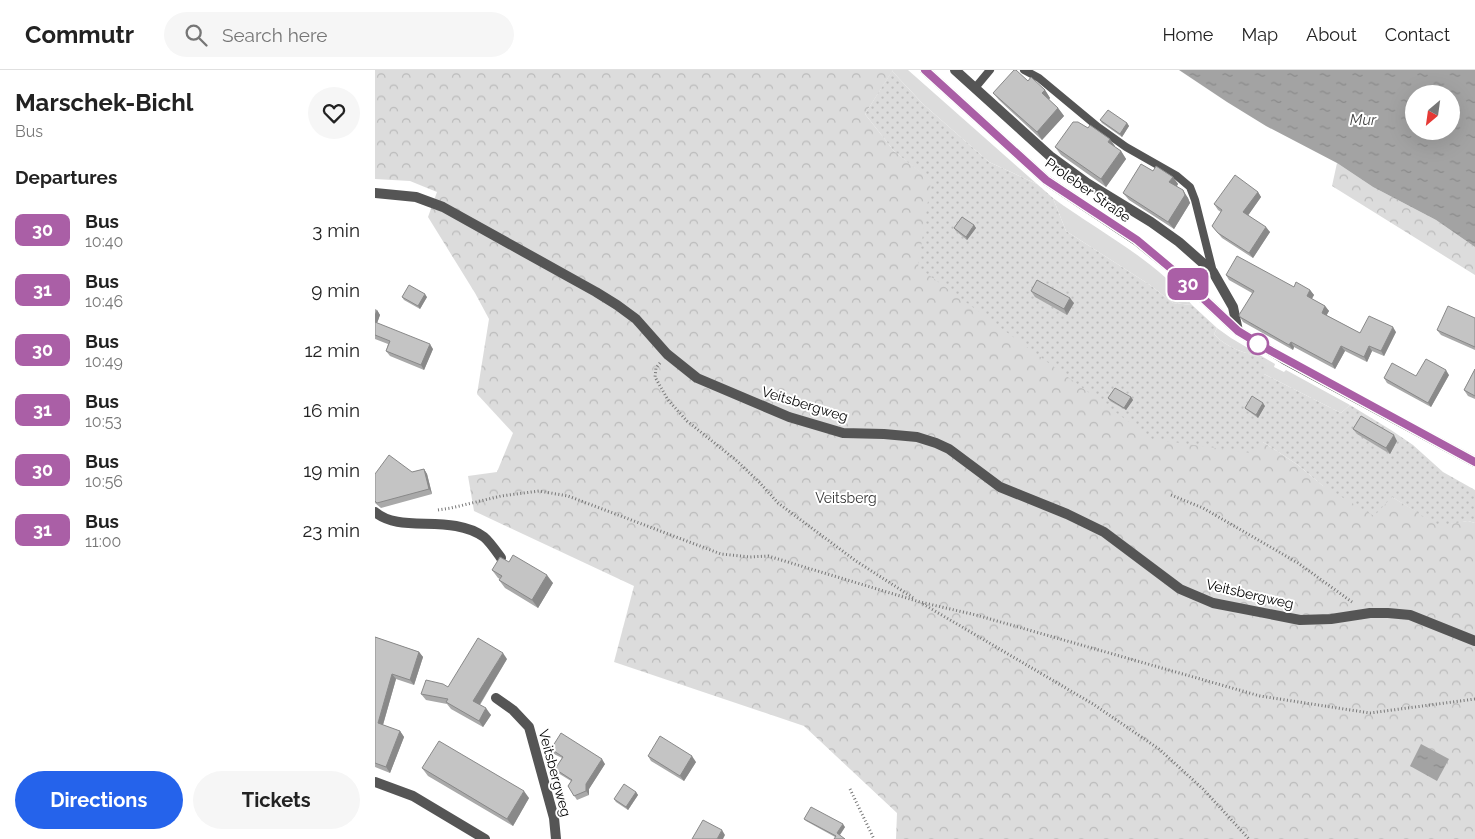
<!DOCTYPE html>
<html lang="en">
<head>
<meta charset="utf-8">
<style>
	:root { --surface:#fff; --page:#f6f6f6; --text:#222; --muted:#767676; --line:#e0e0e0; --accent:#2563eb }
	body { margin:0; font-family:Raleway,sans-serif; background:var(--page); color:var(--text); height:100vh; display:flex; flex-direction:column; font-size:19px; white-space:nowrap }
	* { box-sizing:border-box; margin:0 }
	p { font-size:16px; color:var(--muted) }
	.icon { flex:none; width:28px; height:28px; fill:none; stroke:currentColor; stroke-width:2; stroke-linecap:round; stroke-linejoin:round }
	.map { position:relative; flex:1; overflow:hidden }
	.panel { display:flex; flex-direction:column; background:var(--surface); width:375px }
	.panel>* { flex:none }
	.badge { padding:0 10px; border-radius:8px; font-size:18px; line-height:32px }
	.needle { width:32px; rotate:209deg }
	.controls { position:absolute; left:1030px; top:15px; display:grid; gap:10px }
	.controls a { display:grid; place-items:center; width:55px; height:55px; border-radius:50%; background:var(--surface); box-shadow:0 5px 20px #0002; font-size:25px }
	.map>.badge { position:absolute; translate:-50% -50%; box-shadow:0 0 0 2px #fff }
	h2 { padding:0 15px; font-size:19px; line-height:45px }
	.round { display:grid; place-items:center; flex:none; width:52px; height:52px; border-radius:26px; background:var(--page) }
	.summary { display:flex; align-items:center; justify-content:space-between; height:85px; padding:0 15px }
	h1 { font-size:24px; font-weight:700; line-height:38px }
	.button { display:flex; gap:10px; margin-top:auto; padding:10px 15px }
	.button a { flex:1; height:58px; border-radius:30px; background:var(--accent); color:#fff; font-size:20px; font-weight:700; line-height:58px; text-align:center }
	.button a+a { background:var(--page); color:var(--text) }
	ul { padding:0; list-style:none }
	li { display:flex; align-items:center; gap:15px; height:60px; padding:0 15px }
	li div { flex:1 }
	li b { display:block; font-size:19px }
	li em { font-style:normal }
	li .badge { min-width:55px; font-weight:700; text-align:center }
	header { display:flex; align-items:center; gap:30px; box-sizing:border-box; height:70px; padding:0 25px; background:var(--surface); border-bottom:1px solid var(--line) }
	header strong { font-size:24px }
	nav { display:flex; gap:28px; margin-inline-start:auto; font-size:18px }
	.search { width:350px; height:45px; background:var(--page); display:flex; align-items:center; gap:12px; box-sizing:border-box; padding:0 18px; border-radius:28px; color:var(--muted); font-size:19px }
	main { display:flex; flex:1; min-height:0 }
	.map>svg:first-child { display:block }
	.grass { fill:#dcdcdc }
	.forest { fill:url(#forest-crowns) }
	.park { fill:url(#park-dots) }
	.water { fill:url(#water-ripples); fill-rule:evenodd }
	.lines { fill:none; stroke-linecap:round; stroke-linejoin:round }
	.path { stroke:#777; stroke-width:3; stroke-dasharray:1 2.5; stroke-linecap:butt }
	.service { stroke:#555; stroke-width:8 }
	.minor { stroke:#555; stroke-width:10 }
	.secondary { stroke:#222; stroke-width:10 }
	.wall { fill:#a9a9a9 }
	.shaded-wall { fill:#898989 }
	.building { fill:#c4c4c4; stroke:#898989 }
	.line-casing { stroke:#fff; stroke-width:11 }
	.line { stroke:#aa5fa6; stroke-width:8 }
	.stop-dot { fill:#fff; stroke:#aa5fa6; stroke-width:2.5 }
	.labels { text-anchor:middle; dominant-baseline:central; stroke-width:4; stroke-linejoin:round; paint-order:stroke }
	.street-label { font-size:14px; fill:#000; stroke:#fff }
	.park-label { font-size:14px; fill:#333; stroke:#fff }
	.water-label { font-size:15px; font-style:italic; fill:#444; stroke:#fff }
</style>
</head>
<body>
<header>
<strong>Commutr</strong>
<div class="search"><svg class="icon" aria-label="search" viewBox="0 0 24 24"><circle cx="10" cy="10" r="6"/><path d="M15 15l6 6"/></svg>Search here</div>
<nav><a>Home</a><a>Map</a><a>About</a><a>Contact</a></nav>
</header>
<main>
<section class="panel">
<div class="summary"><div><h1>Marschek-Bichl</h1><p>Bus</p></div><a class="round"><svg class="icon" aria-label="heart" viewBox="0 0 24 24"><path d="M12 20l-8-8c-3-5 5-10 8-4 3-6 11-1 8 4z"/></svg></a></div>
<h2>Departures</h2>
<ul>
<li><span class="badge" style="background:#aa5fa6;color:#fff">30</span><div><b>Bus</b><p>10:40</p></div><em>3 min</em></li>
<li><span class="badge" style="background:#aa5fa6;color:#fff">31</span><div><b>Bus</b><p>10:46</p></div><em>9 min</em></li>
<li><span class="badge" style="background:#aa5fa6;color:#fff">30</span><div><b>Bus</b><p>10:49</p></div><em>12 min</em></li>
<li><span class="badge" style="background:#aa5fa6;color:#fff">31</span><div><b>Bus</b><p>10:53</p></div><em>16 min</em></li>
<li><span class="badge" style="background:#aa5fa6;color:#fff">30</span><div><b>Bus</b><p>10:56</p></div><em>19 min</em></li>
<li><span class="badge" style="background:#aa5fa6;color:#fff">31</span><div><b>Bus</b><p>11:00</p></div><em>23 min</em></li>
</ul>
<div class="button"><a>Directions</a><a>Tickets</a></div>
</section>
<div class="map">
<svg width="1100" height="769" viewBox="0 0 1100 769">
	<defs>
		<pattern id="forest-crowns" width="20" height="18" patternUnits="userSpaceOnUse" patternTransform="scale(1.25)"><rect width="20" height="18" fill="#dcdcdc"/><path d="M2 6a3 3 0 1 1 6 0M12 15a3 3 0 1 1 6 0" fill="none" stroke="#bbb"/></pattern>
		<pattern id="park-dots" width="8" height="8" patternUnits="userSpaceOnUse" patternTransform="scale(1.25)"><rect width="8" height="8" fill="#dcdcdc"/><path d="M2 2h.1M6 6h.1" fill="none" stroke="#bbb" stroke-width="1.8" stroke-linecap="round"/></pattern>
		<pattern id="water-ripples" width="26" height="14" patternUnits="userSpaceOnUse" patternTransform="scale(1.25)"><rect width="26" height="14" fill="#a3a3a3"/><path d="M2 4q2-2 4 0t4 0M15 11q2-2 4 0t4 0" fill="none" stroke="#8b8b8b"/></pattern>
	</defs>
	<rect width="100%" height="100%" fill="#fff"/>
	<g class="grass">
		<path d="M518,0H533L662,114L614,92L548,34L517,1Z"/>
		<path d="M678,128C724,162 780,189 817,235L798,233L775,215L691,161Z"/>
		<path d="M842,258L856,268L900,294L899,297L909,302L911,300L975,335L966,343L889,304V288C872,284 851,278 839,264Z"/>
	</g>
	<g class="forest">
		<path d="M0,0H518L490,44L519,81L888,372L923,395L948,416L1017,427L1064,455L1093,451L1100,453V769H521L522,743L429,656L239,592L259,516L99,441L93,406L122,402L138,363L102,324L114,249L100,223L53,147L62,122L35,111L0,109Z"/>
		<path d="M962,93L998,117L1061,150L1100,177V205L957,116Z"/>
	</g>
	<path class="park" d="M517,1L548,34L614,92L662,114L678,128L691,161L775,215L798,233L817,235L842,258L839,264C851,278 872,284 889,288V304L966,343L975,335L1016,360L1038,375L1068,402L1100,420V453L1093,451L1064,456L1017,427L999,446L948,416L923,395L888,372L876,383L777,369L543,197L556,111L519,81L490,44Z"/>
	<g class="water">
		<path d="M804,0H1100V177L1061,150L998,117L962,93L891,56L852,32ZM1039,24H1076V61H1039Z"/>
		<path d="M1046,674L1074,689L1062,711L1035,696Z"/>
	</g>
	<g class="lines">
		<g class="path">
			<path d="M285,293L281,298L280,307L293,330L312,351L362,391L385,413L403,433L481,491L540,529"/>
			<path d="M796,425L828,438L923,493L977,532"/>
			<path d="M63,440L76,438L126,426L164,421L193,426L346,484L375,487L393,486L545,532L601,545L885,626L995,643L1100,629"/>
			<path d="M548,534L718,634L784,679L828,719L874,769"/>
			<path d="M475,719L499,769"/>
		</g>
		<g class="service">
			<path d="M649,0L664,8L723,57L751,77L802,106L815,117L820,130L838,202"/>
			<path d="M600,18L615,0"/>
		</g>
		<g class="minor">
			<path d="M580,0L675,86L712,113L776,152L804,172L838,202L858,237L863,261"/>
			<path d="M0,123L41,127L68,137L221,222L242,235L261,249L292,284L322,308L414,347L468,363L509,364L542,367L561,373L574,379L625,417L692,444L729,462L805,519L838,533L925,550L956,549L995,543H1013L1035,545L1100,571"/>
			<path d="M0,442C25,464 76,443 109,467C115,472 121,481 126,488"/>
			<path d="M121,628L138,640L154,657L179,748L181,769"/>
			<path d="M0,712L38,726L110,769"/>
		</g>
		<path class="secondary" d="M550,0L671,110L761,170L799,201L863,261L909,289L1100,392"/>
	</g>
	<g class="wall">
		<path d="M653,11L670,20L675,28L674,30L683,38L689,46L667,70L624,30L618,23Z"/>
		<path d="M725,50L752,53L754,56L747,67L727,53Z"/>
		<path d="M740,76V77L746,81L751,89L731,117L686,85L680,77Z"/>
		<path d="M778,101L798,107L803,114L802,116L813,128L815,133L799,159L754,130L748,123Z"/>
		<path d="M883,122L886,127L873,145L895,162L878,188L847,168L837,156L846,142L843,140L839,134Z"/>
		<path d="M599,155L601,158L592,170L581,161L579,158Z"/>
		<path d="M851,205L919,217L935,220L939,225L937,229L950,236L954,241L951,245L985,263L1021,262L1009,286L997,281L992,292L970,281L960,299L919,277L918,280L868,252L865,247L877,223L854,210Z"/>
		<path d="M656,221L699,233L692,245L660,227Z"/>
		<path d="M27,227H52L45,239L29,230Z"/>
		<path d="M0,239L2,240L5,245L2,253L58,279L49,300L15,286L11,281L13,274L0,269Z"/>
		<path d="M1100,248V280L1066,265L1062,260Z"/>
		<path d="M1100,299V329L1093,326L1089,320Z"/>
		<path d="M1074,305L1056,337L1012,313L1009,308Z"/>
		<path d="M756,327L758,330L751,340L735,331L733,328Z"/>
		<path d="M890,336L883,348L872,340L870,338Z"/>
		<path d="M978,359L1022,371L1015,384L982,364Z"/>
		<path d="M49,399L52,404L57,424L6,438L0,433V404L37,402Z"/>
		<path d="M134,492L178,513L163,538L130,518L124,510L125,509L123,508L117,500Z"/>
		<path d="M0,567L44,582L48,587L39,615L21,609L8,655L25,661L29,667L15,703L0,697Z"/>
		<path d="M132,589L105,635L116,645L108,657L76,639L72,634L51,630L46,624L73,617Z"/>
		<path d="M176,679L230,694L214,719V725L202,730L193,716L196,711L183,703L180,699L187,688L179,684Z"/>
		<path d="M273,686L321,692L309,711L276,691Z"/>
		<path d="M47,698L154,728L138,756L53,706Z"/>
		<path d="M261,722L263,725L253,740L241,732L239,729Z"/>
		<path d="M429,749L470,757L465,765L460,767L431,751Z"/>
	</g>
	<g class="shaded-wall">
		<path d="M670,20L675,28L672,31L667,23Z"/>
		<path d="M683,38L689,46L667,70L662,62Z"/>
		<path d="M752,53L754,56L747,67L745,64Z"/>
		<path d="M735,69L740,76L738,80L733,72Z"/>
		<path d="M746,81L751,89L731,117L726,109Z"/>
		<path d="M798,107L803,114L800,119L794,112Z"/>
		<path d="M808,120L813,128L815,133L799,159L793,152Z"/>
		<path d="M883,122L886,127L872,147L868,142Z"/>
		<path d="M599,155L601,158L592,170L591,167Z"/>
		<path d="M891,157L895,162L878,188L874,183Z"/>
		<path d="M935,220L939,225L935,231L932,226Z"/>
		<path d="M50,224L52,227L45,239L43,236Z"/>
		<path d="M695,228L699,233L692,245L689,239Z"/>
		<path d="M950,236L954,241L950,248L947,243Z"/>
		<path d="M2,240L5,245L1,256L0,254V244Z"/>
		<path d="M1018,257L1021,262L1009,286L1006,281Z"/>
		<path d="M916,272L919,277L918,280L914,275Z"/>
		<path d="M55,274L58,279L49,300L46,295Z"/>
		<path d="M966,276L970,281L960,299L957,294Z"/>
		<path d="M994,276L997,281L992,292L989,287Z"/>
		<path d="M1071,300L1074,305L1056,337L1053,333Z"/>
		<path d="M756,327L758,330L751,340L749,338Z"/>
		<path d="M888,333L890,336L883,348L881,345Z"/>
		<path d="M1019,365L1022,371L1015,384L1011,378Z"/>
		<path d="M49,399L52,404L57,424L54,419Z"/>
		<path d="M172,505L178,513L163,538L157,530Z"/>
		<path d="M44,582L48,587L39,615L35,610Z"/>
		<path d="M128,583L132,589L103,637L98,631Z"/>
		<path d="M17,604L21,609L7,658L3,653Z"/>
		<path d="M111,638L116,645L108,657L104,651Z"/>
		<path d="M25,661L29,667L15,703L11,697Z"/>
		<path d="M317,686L321,692L309,711L305,706Z"/>
		<path d="M227,689L230,694L214,719V725L211,721V714Z"/>
		<path d="M149,721L154,728L138,756L132,749Z"/>
		<path d="M261,722L263,725L253,740L251,737Z"/>
		<path d="M468,754L470,757L464,766L462,763Z"/>
		<path d="M347,760L350,765L348,769H342Z"/>
	</g>
	<g class="building">
		<path d="M639,0H641L653,11L656,7L670,20L667,23L683,38L662,62L618,23Z"/>
		<path d="M733,40L752,53L745,64L725,50Z"/>
		<path d="M698,52H703L713,58L715,55L735,69L733,72L746,81L726,109L680,77Z"/>
		<path d="M766,94L778,101L781,96L798,107L794,112L808,120L810,125L793,152L748,123Z"/>
		<path d="M860,105L883,122L868,142L891,157L874,183L843,163L837,156L847,140L839,134Z"/>
		<path d="M587,147L599,155L591,167L579,158Z"/>
		<path d="M862,186L919,217L921,212L935,220L932,226L950,236L947,243L985,263L994,246L1018,257L1006,281L994,276L989,287L966,276L957,294L916,272L914,275L865,247L864,245L879,221L851,205Z"/>
		<path d="M662,210L695,228L689,239L656,221Z"/>
		<path d="M34,215L50,224L43,236L27,227Z"/>
		<path d="M1073,236L1100,248V277L1062,260Z"/>
		<path d="M0,252L55,274L46,295L11,281L15,271L0,265Z"/>
		<path d="M1051,289L1071,300L1053,333L1009,308L1017,293L1041,306Z"/>
		<path d="M1100,299V326L1089,320Z"/>
		<path d="M740,318L756,327L749,338L733,328Z"/>
		<path d="M877,326L888,333L881,345L870,338Z"/>
		<path d="M986,346L1019,365L1011,378L978,359Z"/>
		<path d="M14,385L37,402L49,399L54,419L2,433L0,431V404Z"/>
		<path d="M138,485L172,505L157,530L124,510L127,506L117,500L125,487L134,492Z"/>
		<path d="M0,567L44,582L35,610L17,604L3,653L25,661L11,697L0,693Z"/>
		<path d="M103,568L128,583L98,631L111,638L104,651L71,632L73,629L46,624L51,610L68,614L73,617Z"/>
		<path d="M186,663L227,689L211,714V721L199,726L193,716L197,710L180,699L188,687L176,679Z"/>
		<path d="M285,666L317,686L305,706L273,686Z"/>
		<path d="M64,671L149,721L132,749L47,698Z"/>
		<path d="M249,714L261,722L251,737L239,729Z"/>
		<path d="M436,737L468,754L462,763L470,769H459L461,766L429,749Z"/>
		<path d="M328,750L347,760L342,769H317Z"/>
	</g>
	<g class="lines">
		<defs>
			<path id="line" d="M550,0L671,110L762,170L799,201L863,261L896,281L1100,392"/>
		</defs>
		<use href="#line" class="line-casing"/>
		<use href="#line" class="line"/>
	</g>
	<circle class="stop-dot" cx="883" cy="274" r="10"/>
	<g class="labels">
		<g class="street-label">
			<text transform="translate(713 120) rotate(35)">Proleber Straße</text>
			<text transform="translate(430 334) rotate(17)">Veitsbergweg</text>
			<text transform="translate(875 524) rotate(13)">Veitsbergweg</text>
			<text transform="translate(180 703) rotate(75)">Veitsbergweg</text>
		</g>
		<g class="park-label">
			<text x="471" y="428">Veitsberg</text>
		</g>
		<g class="water-label">
			<text x="988" y="50">Mur</text>
		</g>
	</g>
</svg>
<div class="controls">
<a><svg class="needle" viewBox="-14 -14 28 28"><path d="M0-13l5 13h-10z" fill="#e53935"/><path d="M0 13l5-13h-10z" fill="#767676"/></svg></a>
</div>
<b class="badge" style="left:813px;top:214px;background:#aa5fa6;color:#fff">30</b>
</div>
</main>
</body>
</html>
